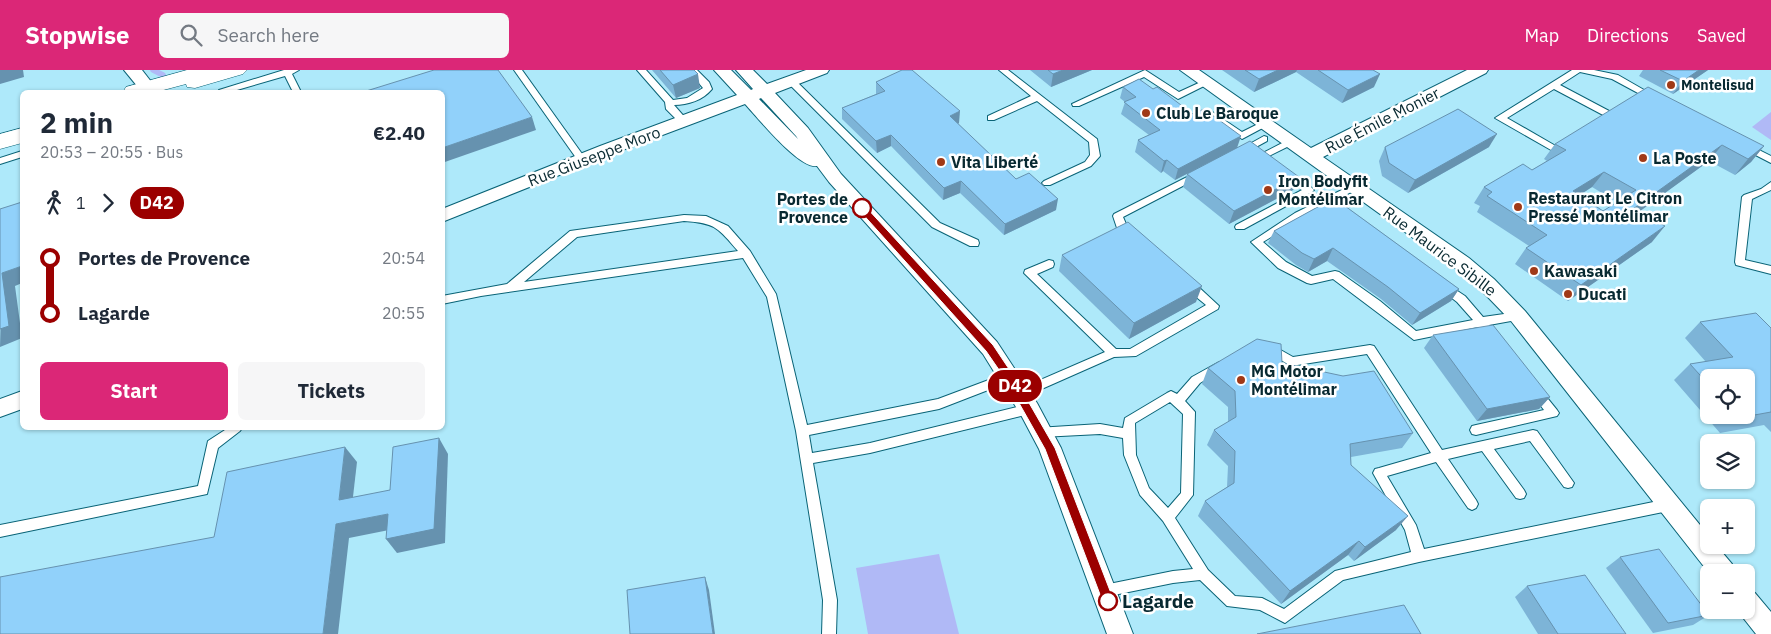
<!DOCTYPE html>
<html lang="en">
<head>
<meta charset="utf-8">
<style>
	:root { --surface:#fff; --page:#f6f6f7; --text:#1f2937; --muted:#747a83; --accent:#db2777 }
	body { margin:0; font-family:"IBM Plex Sans",sans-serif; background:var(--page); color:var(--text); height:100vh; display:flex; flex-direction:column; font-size:19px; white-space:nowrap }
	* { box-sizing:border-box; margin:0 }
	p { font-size:16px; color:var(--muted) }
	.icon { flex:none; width:28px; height:28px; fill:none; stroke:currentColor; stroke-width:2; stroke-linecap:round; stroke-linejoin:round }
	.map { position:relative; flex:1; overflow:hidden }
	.sheet { position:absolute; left:20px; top:20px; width:425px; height:340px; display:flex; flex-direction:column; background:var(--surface); border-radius:8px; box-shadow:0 1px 4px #0004 }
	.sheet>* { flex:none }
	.badge { padding:0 10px; border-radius:16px; font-size:18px; line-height:32px }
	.fabs { position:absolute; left:1700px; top:299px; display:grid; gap:10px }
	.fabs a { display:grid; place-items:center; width:55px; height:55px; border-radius:8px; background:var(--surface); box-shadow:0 1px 4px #0004; font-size:25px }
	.map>.badge { position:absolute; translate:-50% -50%; box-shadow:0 0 0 2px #fff }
	.legs { display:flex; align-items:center; gap:8px; height:55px; padding:0 20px; font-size:16px }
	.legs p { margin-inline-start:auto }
	.summary { display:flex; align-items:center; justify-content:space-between; height:85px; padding:0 20px }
	h1 { font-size:28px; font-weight:700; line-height:38px }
	.cta { display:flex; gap:10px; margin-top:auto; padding:10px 20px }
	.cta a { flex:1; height:58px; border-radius:8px; background:var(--accent); color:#fff; font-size:20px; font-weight:700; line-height:58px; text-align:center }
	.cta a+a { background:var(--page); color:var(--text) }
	ul { padding:0 20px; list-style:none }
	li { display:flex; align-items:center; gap:18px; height:55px; font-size:19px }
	li i { display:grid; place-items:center; width:8px; height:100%; margin:0 6px; background:currentColor }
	li i::after { content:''; width:12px; height:12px; margin:-6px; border:4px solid; border-radius:50%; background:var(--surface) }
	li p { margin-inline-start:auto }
	li:first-child i { background:linear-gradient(#0000 50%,currentColor 0) }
	li:last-child i { background:linear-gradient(currentColor 50%,#0000 0) }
	header { display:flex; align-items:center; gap:30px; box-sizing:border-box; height:70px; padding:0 25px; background:var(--accent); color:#fff }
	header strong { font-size:24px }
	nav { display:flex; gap:28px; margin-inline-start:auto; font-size:18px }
	.search { width:350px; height:45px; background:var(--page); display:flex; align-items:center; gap:12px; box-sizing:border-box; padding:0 18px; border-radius:8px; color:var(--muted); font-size:19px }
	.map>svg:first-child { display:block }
	.water { fill:#b0b9f6 }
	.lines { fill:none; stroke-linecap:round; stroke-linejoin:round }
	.stream { stroke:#b0b9f6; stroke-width:5.5 }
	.service-casing { stroke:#096376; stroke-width:2 }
	.minor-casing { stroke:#096376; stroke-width:2 }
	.primary-casing { stroke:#096376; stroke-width:1 }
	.service { fill:#fff; fill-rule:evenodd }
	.minor { fill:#fff; fill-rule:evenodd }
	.primary { fill:#fff; fill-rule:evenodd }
	.wall { fill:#7db4d7; fill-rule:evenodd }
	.shaded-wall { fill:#6692af }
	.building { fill:#91d1fa; stroke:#6692af; fill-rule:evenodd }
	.line-1 { fill:#9b0000; stroke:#fff }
	.poi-dot { fill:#a03917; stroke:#fff; stroke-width:2 }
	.stop-1-dot { fill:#fff; stroke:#9b0000; stroke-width:2.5 }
	.labels { text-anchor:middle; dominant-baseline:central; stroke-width:5; stroke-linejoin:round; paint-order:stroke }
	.far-poi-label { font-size:14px; font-weight:bold; fill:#082931; stroke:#fff; text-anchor:start }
	.poi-label { font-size:16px; font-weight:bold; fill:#082931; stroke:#fff; text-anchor:start }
	.street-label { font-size:16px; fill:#082931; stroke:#fff }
	.stop-label { font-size:16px; font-weight:bold; fill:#082931; stroke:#fff; text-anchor:end }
	.near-stop-label { font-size:19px; font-weight:bold; fill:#082931; stroke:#fff; text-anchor:start }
</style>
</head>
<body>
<header>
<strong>Stopwise</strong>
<div class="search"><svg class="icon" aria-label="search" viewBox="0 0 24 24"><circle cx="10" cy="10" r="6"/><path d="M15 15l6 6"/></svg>Search here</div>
<nav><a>Map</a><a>Directions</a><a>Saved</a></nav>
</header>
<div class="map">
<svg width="1771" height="564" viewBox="0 0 1771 564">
	<rect width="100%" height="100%" fill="#aee9fa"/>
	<g class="water">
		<path d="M1771,42V70L1752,57Z"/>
		<path d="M939,484L959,564H868L856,498Z"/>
	</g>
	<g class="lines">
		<path class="stream" d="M153,0L163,5"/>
		<defs>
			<g id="service">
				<path d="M284,0H299L292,4L301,22H293L285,6L230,22H218L219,20Z"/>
				<path d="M514,0H522L585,88V92H579Z"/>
				<path d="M637,0H646L673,30L687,28L703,18L688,0H697L709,12L712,19C703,30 688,35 674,35L688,51L683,54L680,53L666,39L665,32Z"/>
				<path d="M999,0H1008L1097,69L1100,86L1091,96L1050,115H1044L1042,113L1044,111L1085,92L1090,85L1089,72L1037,31L994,50H988V46L1031,26Z"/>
				<path d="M1145,0L1179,22L1203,11H1209L1210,13L1178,29L1144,7L1079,36H1073L1072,34Z"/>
				<path d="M1572,0H1594L1618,5L1658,28L1657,30H1651L1612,9L1580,2L1560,15L1611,42V46H1605L1554,19L1507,48L1554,75L1556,77L1551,80L1495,48Z"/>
				<path d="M791,8L794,9L940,153L978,170L979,173L978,176H970L932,157L788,13L787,11Z"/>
				<path d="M1211,41L1242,62L1262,52L1265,51L1270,54L1242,69L1208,46V42Z"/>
				<path d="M1264,66L1267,67V71L1245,83H1239L1237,81Z"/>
				<path d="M1290,69L1295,72L1293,74L1269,86L1275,92L1273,94H1267L1257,86Z"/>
				<path d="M1745,73L1771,86V93L1742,78V74Z"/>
				<path d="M22,81V87L0,94V88Z"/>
				<path d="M1285,99L1312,118L1314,120L1312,122L1244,159H1236L1235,157L1236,155L1302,120L1282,104V100Z"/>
				<path d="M1199,101L1202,102V106L1123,147L1126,154L1137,166L1136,169H1128L1117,158L1113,146L1114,144Z"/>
				<path d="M1771,112V120L1752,129L1745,190L1771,196V204L1736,195L1735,192L1742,127L1744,125L1761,119Z"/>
				<path d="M1354,114L1357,115L1359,117L1357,119L1303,147L1263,172L1286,192L1312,206L1335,201L1339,202L1380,231L1416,261L1473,250L1457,232L1440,219L1439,216L1440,213L1444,212L1465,226L1483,247L1518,242L1522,243L1523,246L1522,249L1489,255L1499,268L1493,272L1489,271L1478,257L1414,270L1333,209L1311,214L1307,213L1278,198L1251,172L1295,143Z"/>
				<path d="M684,145L706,146L728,156L750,181L776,224L807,355L938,329L1010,302L1014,304L1016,307L1014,310L939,339L809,365L812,383L870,373L1029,334L1033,336L1035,339L1033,342L1029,344L870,383L813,393L837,530L836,564H822L823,530L796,361L767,227L743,188L481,226L442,234V226L507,214L570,161ZM684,151C716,153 718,158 738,181L524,212L577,167Z"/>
				<path d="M1049,190L1053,191L1054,194L1053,197L1037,204L1116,279H1130L1206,235L1184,217L1183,214L1184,211H1192L1219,236L1218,239L1136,286L1114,287L1019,329L1015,327L1013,324L1015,321L1105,282L1024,203L1025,200Z"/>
				<path d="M1270,274L1293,287L1370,275L1374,276L1442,380L1533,360L1537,361L1574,413L1572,417L1568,418L1564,417L1530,371L1494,379L1524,420L1526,424L1524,428L1520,429L1516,428L1482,381L1448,389L1476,430L1478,434L1476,438L1472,440L1468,438L1436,392L1387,406L1416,455L1424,479L1668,429L1672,431L1674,435L1672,439L1668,441L1419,492L1343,510L1285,553L1260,540L1227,536L1200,510L1173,513L1104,527L1099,525L1097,521L1099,517L1104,515L1173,501L1193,499L1163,451L1140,425L1124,385L1123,368L1100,364L1041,367L1037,366L1035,362L1037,358L1100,354L1123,358L1125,348L1167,323L1171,321L1177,324L1192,307L1219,292L1223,293L1225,296L1223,299L1200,313L1185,331L1195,342L1193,425L1175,448L1208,500L1235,526L1262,528L1284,539L1335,501L1411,482L1405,460L1373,403L1375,399L1379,398L1431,383L1367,284L1291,296L1266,281L1264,278L1266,275ZM1170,332L1183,344L1181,423L1168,438L1149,418L1136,385L1135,353Z"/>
				<path d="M1536,317L1540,319L1557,340L1559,343L1557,346L1476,365L1472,364L1470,360L1472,356L1476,355L1544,340L1530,322L1532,319Z"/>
				<path d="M228,358H242L240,361L218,378L207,424L0,467V455L198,416L208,371Z"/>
			</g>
			<g id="minor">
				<path d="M124,0H142L156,18L150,22H142Z"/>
				<path d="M714,0H731L751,20L753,19L736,0H753L767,14L806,0H829L827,3L775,23L808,58L841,104L997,272L1037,333L1061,378L1133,564H1107L1039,379L1021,345L983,284L829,112L817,96C799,99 758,48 745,34L612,84L442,152V139L600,76L737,25ZM761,28L796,66L798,69L759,29Z"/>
				<path d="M1180,0H1199L1311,78L1467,0H1488L1486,3L1323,87L1469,188L1494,209L1525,241L1709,466V475H1716L1732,494L1735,502L1709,503L1511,251L1480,219L1455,198Z"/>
				<path d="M22,321V339L0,347V329Z"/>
				<path d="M1746,519L1755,523L1771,542V564H1756L1737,540H1746Z"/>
			</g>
			<g id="primary">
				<path d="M187,0H247L243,4L195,18L187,17L186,14L156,22H123L126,17Z"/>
				<path d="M22,58V73L0,79V64Z"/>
			</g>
		</defs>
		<use href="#service" class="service-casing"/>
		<use href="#minor" class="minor-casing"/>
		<use href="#primary" class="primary-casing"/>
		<use href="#service" class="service"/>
		<use href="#minor" class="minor"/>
		<use href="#primary" class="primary"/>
	</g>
	<g class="wall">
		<path d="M652,0H694L700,18L676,28Z"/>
		<path d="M1030,0H1092L1051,17Z"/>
		<path d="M1222,0H1373L1374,17L1342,33L1296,2L1254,22Z"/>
		<path d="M1643,0H1708L1673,24L1639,6Z"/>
		<path d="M876,12L959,53L958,54L1016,109L1056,140L1004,165L960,123L943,130L891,76L877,83L842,49V38L876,24Z"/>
		<path d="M1123,17L1237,78L1175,110L1163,101L1161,103L1135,82L1138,70L1149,65L1121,44L1125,32L1120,28Z"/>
		<path d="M1555,74L1764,76L1751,92L1735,105L1709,91L1638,142L1652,172L1568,231L1515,194L1526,178L1529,176L1477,142L1480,136L1474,133L1484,117L1532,100L1547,91L1544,89ZM1592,117L1617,132L1603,141L1580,125Z"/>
		<path d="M1385,77H1489L1408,123L1382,106L1379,91Z"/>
		<path d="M1187,104L1299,107L1293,120L1229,154L1183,117Z"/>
		<path d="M1334,128L1459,219L1451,231L1412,255L1381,229L1327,191L1308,202L1296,195L1268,173L1274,161Z"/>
		<path d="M1062,185L1196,232L1129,269L1059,201Z"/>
		<path d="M1700,252L1771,258V362L1764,355L1720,363L1674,310L1690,294L1706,292L1685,268ZM1709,308L1746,345H1709Z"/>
		<path d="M1433,265L1550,327L1539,339L1477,351L1424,278Z"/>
		<path d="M1282,293L1413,363L1402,378L1351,387V395L1396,460L1354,491L1348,485L1281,534L1198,446L1205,431L1227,417L1228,396L1207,375L1214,360L1228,352V337L1202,314L1208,298Z"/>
		<path d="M1620,487L1709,545L1693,555L1653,563L1606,498Z"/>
		<path d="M1527,516L1626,564H1538L1515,527Z"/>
	</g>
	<g class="shaded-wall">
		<path d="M0,0H23L24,7L0,14Z"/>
		<path d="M1063,0H1092L1051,17L1053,4Z"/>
		<path d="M1278,0H1297L1296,2L1254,22L1259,9Z"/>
		<path d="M1699,0H1708L1673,24L1683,11Z"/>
		<path d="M698,4L700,18L676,28L673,15Z"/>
		<path d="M1380,4L1374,17L1342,33L1348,20Z"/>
		<path d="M960,41L959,53L949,57L950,46Z"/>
		<path d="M532,47L536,60L442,93V78Z"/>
		<path d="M1497,64L1489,77L1408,123L1415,110Z"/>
		<path d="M891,65V76L877,83L876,71Z"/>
		<path d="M1241,66L1237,78L1175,110L1178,99Z"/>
		<path d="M1722,75L1709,91L1621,155L1633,139Z"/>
		<path d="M1764,76L1751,92L1735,105L1748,89Z"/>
		<path d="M1167,90L1163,101L1161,103L1164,91Z"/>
		<path d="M1604,102L1592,117L1562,136L1573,121Z"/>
		<path d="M1299,107L1293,120L1229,154L1234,141Z"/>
		<path d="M961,111L960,123L943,130L944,118Z"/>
		<path d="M1058,129L1056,140L1004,165L1005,154Z"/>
		<path d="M1665,156L1652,172L1568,231L1581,215Z"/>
		<path d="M1333,178L1327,191L1308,202L1314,189Z"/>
		<path d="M22,196V213L15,216L22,268L0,277L2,203Z"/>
		<path d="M1202,216L1196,232L1129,269L1134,253Z"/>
		<path d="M1459,219L1451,231L1412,255L1420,243Z"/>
		<path d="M1550,327L1539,339L1477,351L1487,339Z"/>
		<path d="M439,368L448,384L445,473L397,483L386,469Z"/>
		<path d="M345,377L357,392L351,444L339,430Z"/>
		<path d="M388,444L399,458L349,468L338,564H323L336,454Z"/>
		<path d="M1408,446L1396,460L1354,491L1365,477Z"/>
		<path d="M1359,471L1348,485L1281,534L1290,521Z"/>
		<path d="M705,507L709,520L715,564H713Z"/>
	</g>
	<g class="building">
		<path d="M434,0H498L532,47L442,78V22H363Z"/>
		<path d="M660,0H694L698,4L673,15Z"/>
		<path d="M902,0H912L960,41L950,46L1016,109L1029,103L1058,129L1005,154L961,111L944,118L891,65L876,71L842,38L885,21L876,12Z"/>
		<path d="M1048,0H1063L1053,4Z"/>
		<path d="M1245,0H1278L1259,9Z"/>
		<path d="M1318,0H1373L1380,4L1348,20Z"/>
		<path d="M1660,0H1699L1683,11Z"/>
		<path d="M1139,9L1153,19L1157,17L1193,44L1204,39L1241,66L1178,99L1167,90L1164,91L1138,70L1160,60L1124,32L1136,27L1123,17Z"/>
		<path d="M1648,17L1764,76L1748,89L1722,75L1633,139L1665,156L1581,215L1526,178L1547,165L1487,126L1492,122L1484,117L1523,94L1532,100L1566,80L1555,74ZM1604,102L1636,120L1603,141L1573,121Z"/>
		<path d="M1458,39L1497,64L1415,110L1389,93L1385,77Z"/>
		<path d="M1250,71L1299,107L1234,141L1187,104Z"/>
		<path d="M1334,128L1459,219L1420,243L1388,217L1333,178L1314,189L1302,183L1274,161Z"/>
		<path d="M22,132V196L2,203L9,256L0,259V139Z"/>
		<path d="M1128,152L1202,216L1134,253L1062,185Z"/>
		<path d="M1756,243L1771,258V342L1738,348L1736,345H1746V308H1709V315L1690,294L1733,287L1700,252Z"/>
		<path d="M1493,255L1550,327L1487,339L1433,265Z"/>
		<path d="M1257,269L1281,274L1282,293L1343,306L1374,301L1413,363L1350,374L1351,395L1408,446L1365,477L1359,471L1290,521L1205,431L1234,413L1235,381L1214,360L1236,347L1235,321L1208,298Z"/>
		<path d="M439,368L434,459L386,469L388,444L336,454L323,564H0V507L214,467L227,402L345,377L339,430L390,420L393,377Z"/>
		<path d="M1659,479L1709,545L1668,553L1620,487Z"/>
		<path d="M1585,505L1626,564H1558L1527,516Z"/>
		<path d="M705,507L713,564H630L627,520Z"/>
		<path d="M1404,535L1421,564H1257Z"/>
	</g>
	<path class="line-1" d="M862,135L865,136L993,275L1013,305L1055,378L1114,531L1113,535L1108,537L1104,535L1045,379L1006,310L986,281L859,140L858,138Z"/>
	<g class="poi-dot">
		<circle cx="1671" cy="15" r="5"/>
		<circle cx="1146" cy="43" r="5"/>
		<circle cx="1643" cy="88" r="5"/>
		<circle cx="941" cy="92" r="5"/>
		<circle cx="1268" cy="120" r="5"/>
		<circle cx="1518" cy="137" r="5"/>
		<circle cx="1534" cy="201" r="5"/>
		<circle cx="1568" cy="224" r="5"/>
		<circle cx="1241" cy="310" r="5"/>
	</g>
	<g class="stop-1-dot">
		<circle cx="862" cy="138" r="9"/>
		<circle cx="1108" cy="531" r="9"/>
	</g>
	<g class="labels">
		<g class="far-poi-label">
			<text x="1681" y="15">Montelisud</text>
		</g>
		<g class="poi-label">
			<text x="1156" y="43">Club Le Baroque</text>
			<text x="1653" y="88">La Poste</text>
			<text x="951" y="92">Vita Liberté</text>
			<text x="1278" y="111">Iron Bodyfit<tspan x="1278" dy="18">Montélimar</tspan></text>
			<text x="1528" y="128">Restaurant Le Citron<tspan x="1528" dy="18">Pressé Montélimar</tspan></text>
			<text x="1544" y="201">Kawasaki</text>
			<text x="1578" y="224">Ducati</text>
			<text x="1251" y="301">MG Motor<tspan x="1251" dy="18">Montélimar</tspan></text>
		</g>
		<g class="street-label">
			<text transform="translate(1382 50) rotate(-27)">Rue Émile Monier</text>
			<text transform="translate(594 86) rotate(-21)">Rue Giuseppe Moro</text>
			<text transform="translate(1440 181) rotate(37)">Rue Maurice Sibille</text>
		</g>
		<g class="stop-label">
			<text x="848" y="129">Portes de<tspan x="848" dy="18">Provence</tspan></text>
		</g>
		<g class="near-stop-label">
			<text x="1122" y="531">Lagarde</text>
		</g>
	</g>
</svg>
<div class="fabs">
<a><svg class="icon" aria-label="locate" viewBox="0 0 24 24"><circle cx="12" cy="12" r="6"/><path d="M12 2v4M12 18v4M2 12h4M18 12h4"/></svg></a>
<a><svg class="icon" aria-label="layers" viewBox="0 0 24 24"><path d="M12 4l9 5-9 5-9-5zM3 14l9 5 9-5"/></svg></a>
<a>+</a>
<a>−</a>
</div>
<b class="badge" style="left:1015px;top:316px;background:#9b0000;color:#fff">D42</b>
<section class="sheet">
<div class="summary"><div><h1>2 min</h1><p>20:53 – 20:55 · Bus</p></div><b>€2.40</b></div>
<div class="legs"><svg class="icon" aria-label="walk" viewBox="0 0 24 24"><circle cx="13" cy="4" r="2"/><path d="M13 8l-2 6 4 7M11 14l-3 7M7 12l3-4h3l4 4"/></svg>1<svg class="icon" aria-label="forward" viewBox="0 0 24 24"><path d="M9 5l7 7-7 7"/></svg><b class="badge" style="background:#9b0000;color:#fff">D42</b></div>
<ul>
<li><i style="color:#9b0000"></i><b>Portes de Provence</b><p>20:54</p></li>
<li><i style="color:#9b0000"></i><b>Lagarde</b><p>20:55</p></li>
</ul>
<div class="cta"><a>Start</a><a>Tickets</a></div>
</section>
</div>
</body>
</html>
